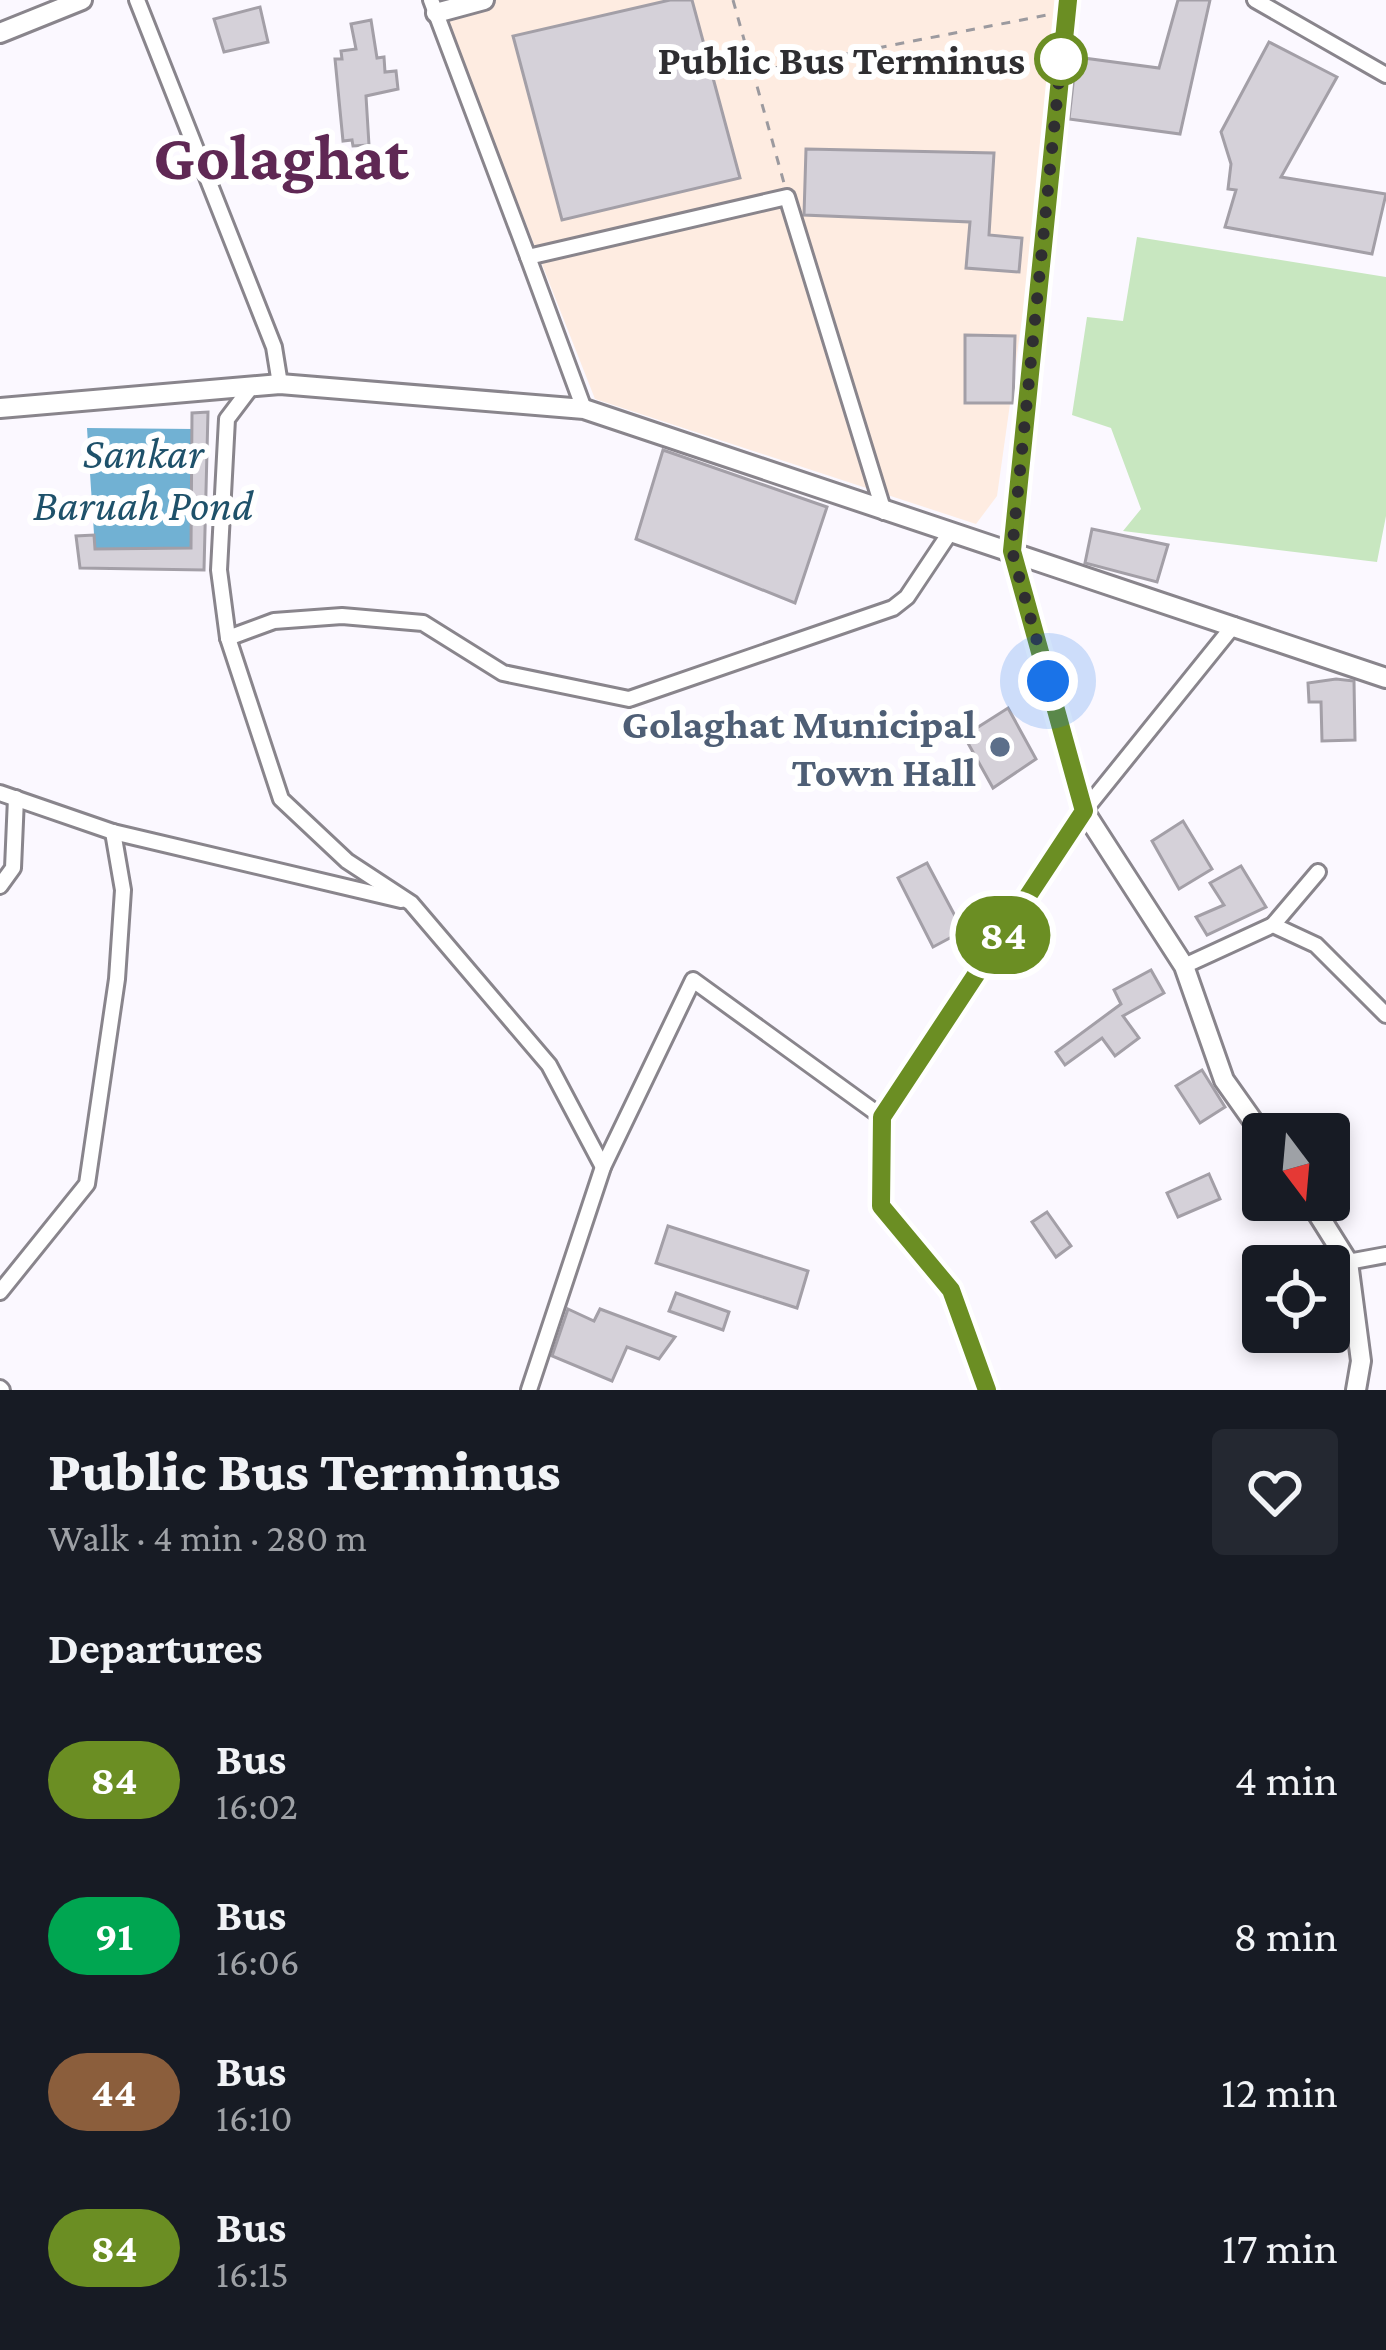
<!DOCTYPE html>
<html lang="en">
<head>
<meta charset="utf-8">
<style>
	:root { --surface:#171b24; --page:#242831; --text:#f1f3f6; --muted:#9ea1a6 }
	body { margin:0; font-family:"Crimson Pro",serif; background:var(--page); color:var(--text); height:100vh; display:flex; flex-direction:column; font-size:45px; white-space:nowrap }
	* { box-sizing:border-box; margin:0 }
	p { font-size:39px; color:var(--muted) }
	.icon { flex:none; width:66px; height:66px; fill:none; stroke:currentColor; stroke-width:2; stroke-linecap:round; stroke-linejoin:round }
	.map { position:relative; height:1390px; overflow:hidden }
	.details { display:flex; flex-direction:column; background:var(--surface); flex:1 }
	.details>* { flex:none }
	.badge { padding:0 24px; border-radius:39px; font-size:42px; line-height:78px }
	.needle { width:78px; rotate:164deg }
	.buttons { position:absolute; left:1242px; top:1113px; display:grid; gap:24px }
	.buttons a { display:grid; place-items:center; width:108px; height:108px; border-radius:12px; background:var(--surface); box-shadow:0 6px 18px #0003; font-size:60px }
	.you { position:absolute; width:60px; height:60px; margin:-30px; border:9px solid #fff; border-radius:50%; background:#1a73e8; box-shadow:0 0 0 18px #1a73e833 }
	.map>.badge { position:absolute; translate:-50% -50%; box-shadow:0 0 0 6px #fff }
	h2 { padding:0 48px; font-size:45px; line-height:108px }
	.round { display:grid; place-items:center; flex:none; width:126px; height:126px; border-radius:12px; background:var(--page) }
	.head { display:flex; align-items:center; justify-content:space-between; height:204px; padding:0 48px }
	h1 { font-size:57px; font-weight:800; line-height:90px }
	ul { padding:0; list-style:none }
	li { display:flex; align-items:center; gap:36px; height:156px; padding:0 48px }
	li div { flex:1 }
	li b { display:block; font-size:45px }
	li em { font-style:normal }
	li .badge { min-width:132px; font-weight:700; text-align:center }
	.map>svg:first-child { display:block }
	.commercial { fill:#feece1 }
	.green { fill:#c8e7c0 }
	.water { fill:#71b1d3 }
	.building { fill:#d5d1d9; stroke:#a39fa7; stroke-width:3 }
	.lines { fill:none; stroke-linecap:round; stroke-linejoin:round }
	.street-casing { stroke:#89858c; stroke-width:20 }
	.secondary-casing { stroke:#89858c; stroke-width:24 }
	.path { stroke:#9c9a9f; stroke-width:3; stroke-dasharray:9 9; stroke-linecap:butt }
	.street { stroke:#fff; stroke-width:14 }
	.secondary { stroke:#fff; stroke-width:18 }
	.line-casing { stroke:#fff; stroke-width:27 }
	.line { stroke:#6b8e23; stroke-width:18 }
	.walk { stroke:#2f2e31; stroke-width:12; stroke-dasharray:0 21.6 }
	.stop-dot { fill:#fff; stroke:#6b8e23; stroke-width:6 }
	.service-dot { fill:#5c6f8a; stroke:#fff; stroke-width:4.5 }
	.labels { text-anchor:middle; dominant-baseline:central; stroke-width:12; stroke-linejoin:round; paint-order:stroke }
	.stop-label { font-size:42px; font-weight:bold; fill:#2f2e31; stroke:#fff; text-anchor:end }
	.service-label { font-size:42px; font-weight:bold; fill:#4e5e75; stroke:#fff; text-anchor:end }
	.water-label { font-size:45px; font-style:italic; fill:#1e516a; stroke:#fff }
	.town-label { font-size:66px; font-weight:bold; fill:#5f2854; stroke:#fff }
</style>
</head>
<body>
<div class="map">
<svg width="1386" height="1390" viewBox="0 0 1386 1390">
	<rect width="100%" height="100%" fill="#fbf8ff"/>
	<path class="commercial" d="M438,0H1067L997,496L976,524L595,399Z"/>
	<path class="green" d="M1137,237L1386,277V516L1377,562L1123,531L1141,509L1111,428L1072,415L1087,317L1123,321Z"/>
	<path class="water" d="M87,428L194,429L191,548L95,549Z"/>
	<g class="building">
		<path d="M670,0H692L740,178L562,220L513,36Z"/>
		<path d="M1178,0H1210L1180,134L1069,119L1076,57L1159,68Z"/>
		<path d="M260,7L268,42L224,52L214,19Z"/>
		<path d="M371,20L377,58L384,57L385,72L396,71L398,89L366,96L369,145L353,146L352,140L343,141L335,59H342L341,51L356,49L351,24Z"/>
		<path d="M1269,42L1337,77L1281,177L1386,194L1372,254L1225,227L1236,190L1228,189L1231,164L1221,132Z"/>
		<path d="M806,149L994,153L989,235L1022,238L1019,272L966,268L970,222L804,215Z"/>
		<path d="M965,335L1015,336L1013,403H965Z"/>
		<path d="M208,412L204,570L80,568L76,536L94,535L95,549L191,548L192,413Z"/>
		<path d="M663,450L827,507L795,603L636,539Z"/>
		<path d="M1092,529L1168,545L1157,582L1085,563Z"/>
		<path d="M1336,679L1354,681L1355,740L1322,741L1321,702H1309L1308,683Z"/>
		<path d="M1008,708L1036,759L993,788L964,736Z"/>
		<path d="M1183,821L1212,869L1179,889L1152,841Z"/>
		<path d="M927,863L963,931L933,947L898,878Z"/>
		<path d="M1241,866L1266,907L1207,935L1196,917L1224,905L1210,883Z"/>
		<path d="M1151,970L1164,993L1123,1016L1139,1038L1115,1056L1102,1038L1065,1065L1056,1052L1121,1004L1114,990Z"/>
		<path d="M1202,1070L1225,1107L1200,1123L1176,1086Z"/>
		<path d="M1209,1174L1220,1199L1178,1217L1167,1193Z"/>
		<path d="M1047,1212L1071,1246L1056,1257L1032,1222Z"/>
		<path d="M668,1226L808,1271L797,1308L656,1263Z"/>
		<path d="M676,1293L729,1312L723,1330L669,1311Z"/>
		<path d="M568,1309L594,1321L600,1309L675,1337L659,1359L627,1347L612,1381L552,1356Z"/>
	</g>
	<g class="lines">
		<defs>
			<g id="street">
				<path d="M137,0L274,347L280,384"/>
				<path d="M431,0L528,257"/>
				<path d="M1255,0L1386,75"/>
				<path d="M252,386L227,419L219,570L228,638L281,799L347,861L411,903L549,1065L603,1167"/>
				<path d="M584,409L528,257L787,197L884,512"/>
				<path d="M228,638L274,621L342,616L423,623L503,673L629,699L893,608L907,597L949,534"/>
				<path d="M0,793L113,832L401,900"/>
				<path d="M1084,811L1234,625"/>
				<path d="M0,886L13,868L16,798"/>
				<path d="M1273,925L1318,872"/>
				<path d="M1184,966L1273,925L1316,945L1386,1015"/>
				<path d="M1348,1262L1386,1255"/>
				<path d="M0,1292L87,1184L117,979L123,890L113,832"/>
				<path d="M0,1388L2,1390"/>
				<path d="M529,1390L603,1167L693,980L882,1117"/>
			</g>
			<g id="secondary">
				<path d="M1068,0L1012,551L1084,811L1184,966L1224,1080L1263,1135"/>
				<path d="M436,13L484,0"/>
				<path d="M0,33L82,0"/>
				<path d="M0,408L280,384L584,409L1386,678"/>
				<path d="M1309,1200L1348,1262L1361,1361L1356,1390"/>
				<path d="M987,1390L951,1290L881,1206L882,1117L1084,811"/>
			</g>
		</defs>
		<use href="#street" class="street-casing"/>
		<use href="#secondary" class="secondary-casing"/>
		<g class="path">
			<path d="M733,0L784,183"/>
			<path d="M754,72L1047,15"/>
		</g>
		<use href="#street" class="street"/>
		<use href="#secondary" class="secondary"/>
	</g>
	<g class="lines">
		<defs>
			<path id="line" d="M987,1390L951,1290L881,1206L882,1117L1084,811L1012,551L1068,0"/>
		</defs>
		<use href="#line" class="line-casing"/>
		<use href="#line" class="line"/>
		<path class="walk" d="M1048,681L1012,551L1061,59"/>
	</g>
	<circle class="stop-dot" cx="1061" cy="59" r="24"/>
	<circle class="service-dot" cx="1000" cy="747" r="12"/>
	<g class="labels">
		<g class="stop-label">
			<text x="1025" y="59">Public Bus Terminus</text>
		</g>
		<g class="service-label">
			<text x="976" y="723">Golaghat Municipal<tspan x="976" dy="48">Town Hall</tspan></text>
		</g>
		<g class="water-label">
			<text x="143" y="453">Sankar<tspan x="143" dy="52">Baruah Pond</tspan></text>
		</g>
		<g class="town-label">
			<text x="281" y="156">Golaghat</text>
		</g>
	</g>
</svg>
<div class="buttons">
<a><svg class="needle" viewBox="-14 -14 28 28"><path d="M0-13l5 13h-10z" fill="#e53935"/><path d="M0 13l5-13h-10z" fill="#9ea1a6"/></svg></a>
<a><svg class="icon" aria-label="locate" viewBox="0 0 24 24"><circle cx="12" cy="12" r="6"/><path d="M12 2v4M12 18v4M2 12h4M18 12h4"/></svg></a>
</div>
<div class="you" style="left:1048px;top:681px"></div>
<b class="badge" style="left:1003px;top:935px;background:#6b8e23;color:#fff">84</b>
</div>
<section class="details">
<div class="head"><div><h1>Public Bus Terminus</h1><p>Walk · 4 min · 280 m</p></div><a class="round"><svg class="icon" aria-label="heart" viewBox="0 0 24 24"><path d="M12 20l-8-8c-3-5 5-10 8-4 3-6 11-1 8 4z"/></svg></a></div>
<h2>Departures</h2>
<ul>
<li><span class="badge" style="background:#6b8e23;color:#fff">84</span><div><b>Bus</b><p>16:02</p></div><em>4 min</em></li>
<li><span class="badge" style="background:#00a651;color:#fff">91</span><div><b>Bus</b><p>16:06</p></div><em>8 min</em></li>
<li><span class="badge" style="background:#8b5e3c;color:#fff">44</span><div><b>Bus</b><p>16:10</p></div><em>12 min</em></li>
<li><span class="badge" style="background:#6b8e23;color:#fff">84</span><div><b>Bus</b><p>16:15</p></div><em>17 min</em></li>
</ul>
</section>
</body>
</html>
